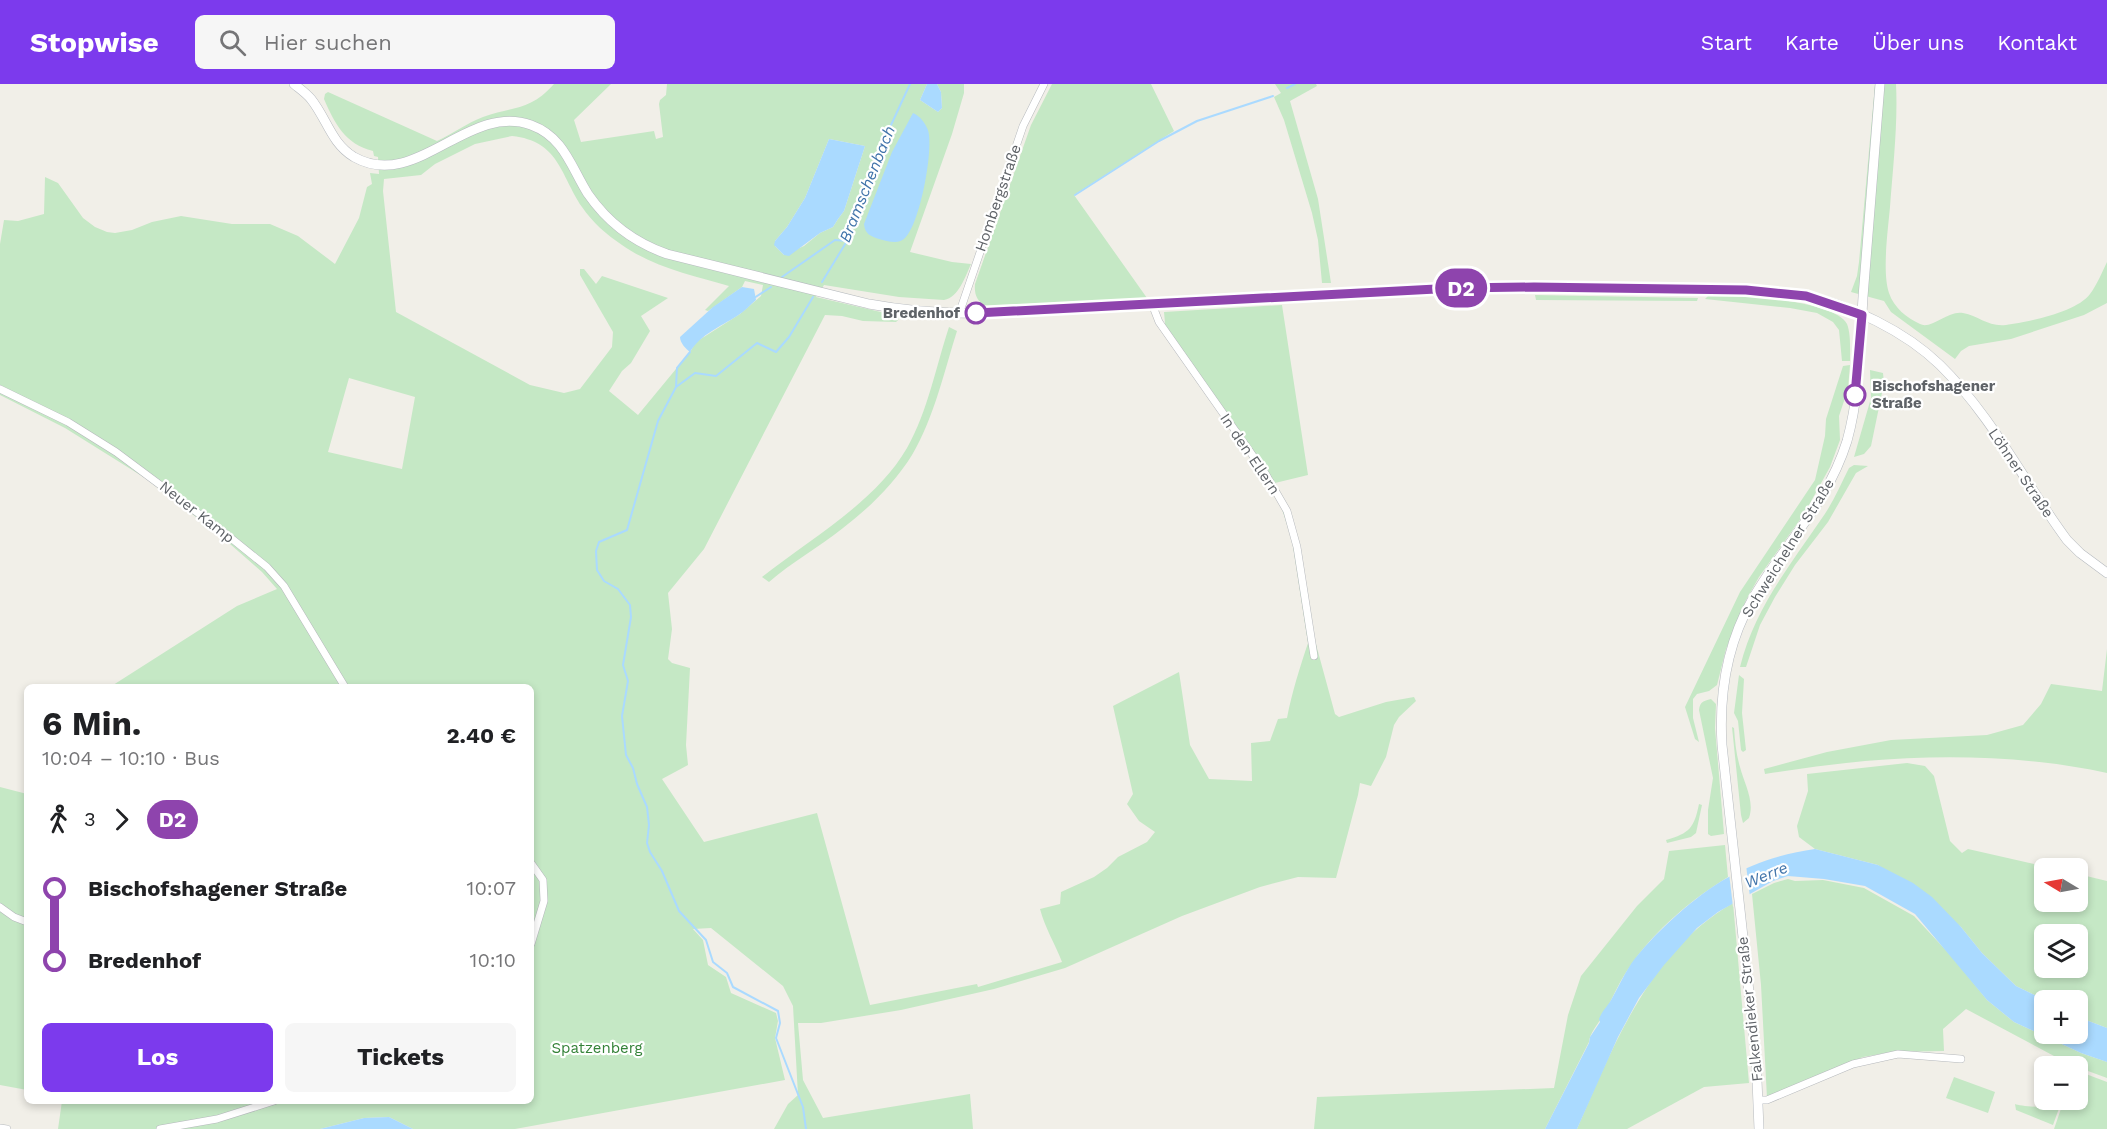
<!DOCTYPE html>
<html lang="de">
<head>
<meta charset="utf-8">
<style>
	:root { --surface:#fff; --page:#f6f6f6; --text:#202124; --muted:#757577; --accent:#7c3aed }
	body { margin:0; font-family:"Work Sans",sans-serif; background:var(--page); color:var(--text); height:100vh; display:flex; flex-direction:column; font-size:22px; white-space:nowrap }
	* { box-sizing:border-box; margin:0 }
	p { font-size:20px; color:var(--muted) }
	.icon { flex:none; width:33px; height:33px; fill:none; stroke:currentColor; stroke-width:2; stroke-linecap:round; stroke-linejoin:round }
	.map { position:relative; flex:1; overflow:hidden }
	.drawer { position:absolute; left:24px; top:600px; width:510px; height:420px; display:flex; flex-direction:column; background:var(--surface); border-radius:9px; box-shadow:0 3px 9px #0003 }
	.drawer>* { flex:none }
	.badge { padding:0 12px; border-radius:20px; font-size:21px; line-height:39px }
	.needle { width:39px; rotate:280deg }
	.fabs { position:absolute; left:2034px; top:774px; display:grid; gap:12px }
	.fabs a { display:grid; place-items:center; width:54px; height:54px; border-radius:9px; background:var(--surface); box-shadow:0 3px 9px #0003; font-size:30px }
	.map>.badge { position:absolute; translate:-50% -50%; box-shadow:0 0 0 3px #fff }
	.legs { display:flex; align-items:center; gap:9px; height:66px; padding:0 18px; font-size:20px }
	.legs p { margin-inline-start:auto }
	.overview { display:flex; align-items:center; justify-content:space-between; height:102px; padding:0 18px }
	h1 { font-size:33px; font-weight:700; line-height:45px }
	.cta { display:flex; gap:12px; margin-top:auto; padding:12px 18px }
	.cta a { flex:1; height:69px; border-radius:9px; background:var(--accent); color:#fff; font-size:24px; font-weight:700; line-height:69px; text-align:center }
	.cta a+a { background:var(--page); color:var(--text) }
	ul { padding:0 18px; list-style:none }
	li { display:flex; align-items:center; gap:21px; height:72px; font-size:22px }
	li i { display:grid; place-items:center; width:9px; height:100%; margin:0 8px; background:currentColor }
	li i::after { content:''; width:15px; height:15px; margin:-8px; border:4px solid; border-radius:50%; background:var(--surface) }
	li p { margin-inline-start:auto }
	li:first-child i { background:linear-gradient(#0000 50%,currentColor 0) }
	li:last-child i { background:linear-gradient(currentColor 50%,#0000 0) }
	header { display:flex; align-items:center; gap:36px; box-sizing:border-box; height:84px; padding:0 30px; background:var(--accent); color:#fff }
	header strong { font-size:28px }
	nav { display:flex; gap:33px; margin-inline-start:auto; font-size:21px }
	.search { width:420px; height:54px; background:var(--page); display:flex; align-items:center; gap:15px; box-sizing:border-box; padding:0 21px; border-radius:9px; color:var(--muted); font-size:22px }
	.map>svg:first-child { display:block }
	.green { fill:#c5e8c5; fill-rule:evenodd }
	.water { fill:#aadaff }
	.pier { fill:#f1efe8 }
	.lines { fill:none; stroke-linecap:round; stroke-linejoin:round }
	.stream { stroke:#aadaff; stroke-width:2 }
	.street-casing { stroke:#b5b8bc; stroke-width:8 }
	.secondary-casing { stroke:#b6babf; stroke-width:10 }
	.street { stroke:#fff; stroke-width:7 }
	.secondary { stroke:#fff; stroke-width:9 }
	.line-1-casing { stroke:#fff; stroke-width:14 }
	.line-1 { stroke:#8e44ad; stroke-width:9 }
	.stop-1-dot { fill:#fff; stroke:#8e44ad; stroke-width:3 }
	.labels { text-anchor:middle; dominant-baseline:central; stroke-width:4.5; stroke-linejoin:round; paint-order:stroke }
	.street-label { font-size:15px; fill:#5f6368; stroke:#fff }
	.stop-label { font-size:15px; font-weight:bold; fill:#5f6368; stroke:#fff; text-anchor:end }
	.park-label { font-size:15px; fill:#348238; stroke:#fff }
	.water-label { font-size:16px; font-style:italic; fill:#4174aa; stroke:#fff }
</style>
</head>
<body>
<header>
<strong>Stopwise</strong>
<div class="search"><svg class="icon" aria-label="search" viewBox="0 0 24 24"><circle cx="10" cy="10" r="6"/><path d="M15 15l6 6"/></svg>Hier suchen</div>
<nav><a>Start</a><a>Karte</a><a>Über uns</a><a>Kontakt</a></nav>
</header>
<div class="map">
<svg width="2107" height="1045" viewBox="0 0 2107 1045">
	<rect width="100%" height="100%" fill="#f1efe8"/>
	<g class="green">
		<path d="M554,0H611L574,36L581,58L654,47L656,55L663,53L659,20L660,16L666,11L667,0H927L920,16L938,28L942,24L941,8L937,0H964V9L952,50L910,168L952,178L971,180C965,193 959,213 944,216L899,213L824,201L816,213L898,232L899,235L896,238L863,237L842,232L825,231L704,465L668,509L672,545L668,575L672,579L690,584L686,661L688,681L662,695L704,758L817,729L870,921L977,900L978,903L1062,878C1055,860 1045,844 1040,825L1060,820L1061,808L1094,793L1107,784L1118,773L1147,758L1155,748L1139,737L1127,720L1133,710L1113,622L1179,588L1190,661L1209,695L1252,697L1251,659L1270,657L1278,635L1287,634C1292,608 1300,583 1308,559L1292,456L1281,422L1269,401L1160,244L1165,239L1164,228L1282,221L1308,391L1275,399L1288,423L1314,553L1335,630L1339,633L1386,618L1414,613L1416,617L1399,633L1394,641L1386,673L1371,702L1360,699L1358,711L1336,794L1298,793L1260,803L1182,832L1065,884L994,905L901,926L821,939H798L803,996L823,1034L970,1010L973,1045H774L788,1020L798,1011L793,922L783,902L711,844L693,845L703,856L708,881L726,893L731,909L776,929L778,937L775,954L785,996L515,1045H413L389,1033L364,1034L320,1045H58L62,1017H531V603H110L237,522L277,505L262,488L222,453L145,394L65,344L0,311V160L4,136L18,137L44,130L45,93L58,99L83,134L95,143L107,148L115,149L132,146L152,138L181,132L232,140H270L298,152L335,180L359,134L367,103L372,100L370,89L379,90L378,73L374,72L373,67C345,60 335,40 324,15L325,10L328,8L437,57C452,50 467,39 483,33C514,22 530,27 554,0ZM512,52C559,57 560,90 582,123C592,138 607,151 622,161C653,183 694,192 729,202L705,226L708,227L742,203L745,197L763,201L761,212L740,230L696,258L690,268L638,331L609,307L622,287L631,279L650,247L641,232L668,214L602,192L596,200L584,185H580V191L613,248L612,263L580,305L564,309L530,301L396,228L383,107L384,95L421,91L435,80L475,60ZM829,55L865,62L844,127L838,135L833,143L820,149L804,162L784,171L775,162V157L787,143L805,114ZM349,294L415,313L402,385L328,368Z"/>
		<path d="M1052,0H1151L1174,47L1074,111L1147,214L986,222C977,218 974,210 975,200L1031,41Z"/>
		<path d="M1275,0H1316L1317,2L1290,17L1318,115L1331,199H1322L1318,156L1312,129L1284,36L1274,13L1281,9Z"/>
		<path d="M1875,0H1896C1898,40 1893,83 1890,123C1888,146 1882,188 1889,209C1894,224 1907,234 1920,240C1931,246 1948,226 1963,229C1979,232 1988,243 2006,241C2028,238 2077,228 2090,210C2097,201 2102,188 2107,178V219L2084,231L2011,255L1969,262L1961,267L1955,275L1891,228L1884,217L1851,208L1857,192L1859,178Z"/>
		<path d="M1535,211L1698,214L1697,217L1536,216Z"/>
		<path d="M1709,211C1734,210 1836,216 1847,240C1851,250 1850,266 1850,277H1842L1839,246L1833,238L1817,229L1790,224L1705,215Z"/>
		<path d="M949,243L957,247C944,288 934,334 912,371C894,400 869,424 843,444C819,463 792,478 769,498L762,493C810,455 876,418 907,364C928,327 936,282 949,243Z"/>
		<path d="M1850,281L1848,305L1839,332L1840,356L1830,383L1804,430L1759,493L1746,516L1726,565L1717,601L1709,607L1697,610L1693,615V634L1699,658L1695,655L1685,623L1740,508L1815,396L1825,352L1826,335L1843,282Z"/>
		<path d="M1870,286L1883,289L1884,299L1871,362L1864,370L1854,373L1871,314Z"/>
		<path d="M1854,381L1868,382L1856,389L1828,438L1795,481L1775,513L1760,541L1746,583H1740C1754,526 1788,484 1820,437C1832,421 1840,402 1849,384Z"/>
		<path d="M2107,565V689C2030,672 1944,670 1865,677C1832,680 1798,685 1765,690L1764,685L1827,668L1891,656L1987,651L2023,641L2041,620L2051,600L2102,607Z"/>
		<path d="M1739,591L1744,595L1742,629L1746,666L1743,668L1741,666L1738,637L1734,629Z"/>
		<path d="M1711,615L1716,620L1715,644L1724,750L1711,752L1708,750V726L1713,694L1699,626C1700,618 1703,617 1711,615Z"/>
		<path d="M1732,643L1734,644C1735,657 1736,670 1740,683C1744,699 1755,717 1749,734L1743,739L1741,731Z"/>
		<path d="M1907,679L1925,682L1934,692L1950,757L1962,769L1968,765L2052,784H2044V818H2078V790L2107,797V944L2078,933V916H2045L2016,902L1982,869L1961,843L1878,781L1815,765L1799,753L1797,742L1808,707L1807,690ZM2044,850H2078V884H2044Z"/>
		<path d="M0,703L27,710V1006L0,1001Z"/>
		<path d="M1699,720L1702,721L1696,749L1691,753L1667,759L1666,756C1690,749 1694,744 1699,720Z"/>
		<path d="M1725,761L1728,793C1692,815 1655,846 1631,881C1620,896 1613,913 1604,930C1599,939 1590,948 1589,958L1545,1045H1314L1317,1013L1554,1004L1568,931L1581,892L1637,822L1664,795L1669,767Z"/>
		<path d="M1788,795L1795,797L1823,796L1864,804L1914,832L1954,875L1987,916L2014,938L2081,969L2107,978V994L2069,980L1966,925L1943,945L1944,967L1892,968L1863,973L1767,1014L1761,901L1752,810L1774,799Z"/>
		<path d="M1733,819L1749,999L1704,1003L1627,1045H1577C1613,962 1650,867 1733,819Z"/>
		<path d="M2078,987L2107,998V1045H2054L2064,1016H2078Z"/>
		<path d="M1954,993L1995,1008L1988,1029L1946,1014Z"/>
		<path d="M2049,1016H2062L2053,1041L2016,1026L2015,1020C2019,1022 2046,1024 2049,1023L2051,1018Z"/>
	</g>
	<g class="water">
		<path d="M927,0H937L941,8L942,24L938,28L920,16Z"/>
		<path d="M913,29C920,32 925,39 928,46C934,65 920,140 905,154C899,161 887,157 879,155C870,152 865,150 864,140L892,68Z"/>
		<path d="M829,55L865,62L844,127L838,135L833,143L820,149L789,172L784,171L774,161L775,157L787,143L805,114Z"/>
		<path d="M742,203L754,205L756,216C750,221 744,228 737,232C720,243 701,250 690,268C686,265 680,259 680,253L713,223Z"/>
		<path d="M1815,765L1878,781L1913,799L1932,813L1961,843L1982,869L2016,902L2045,916L2044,950H2078V933L2107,944V978L2081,969L2014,938L1987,916L1915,830L1865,802L1824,795L1788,792L1773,797L1718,828L1697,844L1664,881L1639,914L1618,953L1577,1045H1545L1589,959L1590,953L1600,938L1599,935C1602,927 1607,923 1611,916C1618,904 1623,892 1631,880C1651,852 1697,810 1727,794C1753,779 1785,769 1815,765Z"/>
		<path d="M389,1033L413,1045H320L364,1034Z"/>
	</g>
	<path class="pier" d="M1746,781L1750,813L1733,823L1729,789Z"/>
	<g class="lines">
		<g class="stream">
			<path d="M1287,4L1295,0"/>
			<path d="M1075,111L1159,57L1197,37L1273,12"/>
			<path d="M782,193L835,156L847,157"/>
			<path d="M822,198L847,157L853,137L885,54L910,0"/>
			<path d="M754,214L771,203"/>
			<path d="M676,303L677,284L690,268"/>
			<path d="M806,1045L803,1023L776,954L780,939L778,927L733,903L727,889L713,878L706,856L679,827L662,787L650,768L647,759L649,741L647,723L637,700L633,684L626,671L622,632L628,597L623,581L631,533L630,521L618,505L604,497L597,486L596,467L599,458L627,446L658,337L676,303L695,289L716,292L757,259L776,268L789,253L813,213"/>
		</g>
		<defs>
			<g id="street">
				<path d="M1152,220L1159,238L1265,389L1287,427L1297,463L1314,572"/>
				<path d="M959,230L1023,42L1044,0"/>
				<path d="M0,305L68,338L116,368L226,450L267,483L284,502L345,603"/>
				<path d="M531,779L543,796L544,817L531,860"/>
				<path d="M0,823L14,833L27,838"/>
				<path d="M1759,1016H1767L1853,980L1898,970L1961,975"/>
				<path d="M0,1044L7,1045"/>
				<path d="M160,1045L217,1035L274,1017"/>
			</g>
			<g id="secondary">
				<path d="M294,0C300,5 306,9 311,15C327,35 331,59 354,73C416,108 468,18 531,41C564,53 571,83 588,110C608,139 633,158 667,170L869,220C907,227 943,230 981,229L1455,204C1517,203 1579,203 1641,204C1695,205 1750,202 1804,212C1850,220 1906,248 1940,281C1992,332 2024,398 2067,456L2080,469L2107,489"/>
				<path d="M1759,1045L1756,972L1722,661C1719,611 1727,560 1752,516C1784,460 1827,421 1847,357C1860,311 1860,260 1863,213C1869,142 1875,71 1880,0"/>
			</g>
		</defs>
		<use href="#street" class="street-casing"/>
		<use href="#secondary" class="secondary-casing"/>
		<use href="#street" class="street"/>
		<use href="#secondary" class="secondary"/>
	</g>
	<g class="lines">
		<defs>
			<path id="line-1" d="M976,229L1455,204L1534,203L1746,206L1806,212L1862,231L1855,311"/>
		</defs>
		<use href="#line-1" class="line-1-casing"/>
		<use href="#line-1" class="line-1"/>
	</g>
	<g class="stop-1-dot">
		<circle cx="976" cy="229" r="10"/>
		<circle cx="1855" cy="311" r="10"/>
	</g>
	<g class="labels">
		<g class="street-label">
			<text transform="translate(998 114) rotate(-71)">Hombergstraße</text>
			<text transform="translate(1250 370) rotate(56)">In den Ellern</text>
			<text transform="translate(2021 389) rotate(56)">Löhner Straße</text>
			<text transform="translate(197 428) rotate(38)">Neuer Kamp</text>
			<text transform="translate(1788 464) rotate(-58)">Schweichelner Straße</text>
			<text transform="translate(1750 925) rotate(-96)">Falkendieker Straße</text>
		</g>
		<g class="stop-label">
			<text x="960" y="229">Bredenhof</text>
			<text x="1872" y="302" text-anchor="start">Bischofshagener<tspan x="1872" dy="17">Straße</tspan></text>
		</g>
		<g class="park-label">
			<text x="597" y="964">Spatzenberg</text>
		</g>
		<g class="water-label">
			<text transform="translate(867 100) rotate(-68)">Bramschenbach</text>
			<text transform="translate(1766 791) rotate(-22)">Werre</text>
		</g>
	</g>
</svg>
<div class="fabs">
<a><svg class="needle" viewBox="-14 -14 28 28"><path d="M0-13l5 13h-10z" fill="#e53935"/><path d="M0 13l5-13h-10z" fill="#757577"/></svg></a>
<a><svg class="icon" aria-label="layers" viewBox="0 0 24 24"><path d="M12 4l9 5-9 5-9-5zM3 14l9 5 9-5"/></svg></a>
<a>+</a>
<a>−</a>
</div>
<b class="badge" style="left:1461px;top:204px;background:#8e44ad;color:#fff">D2</b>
<section class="drawer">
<div class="overview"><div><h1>6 Min.</h1><p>10:04 – 10:10 · Bus</p></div><b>2.40 €</b></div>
<div class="legs"><svg class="icon" aria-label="walk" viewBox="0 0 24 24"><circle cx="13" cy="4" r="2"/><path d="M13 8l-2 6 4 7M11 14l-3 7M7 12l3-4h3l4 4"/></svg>3<svg class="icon" aria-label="forward" viewBox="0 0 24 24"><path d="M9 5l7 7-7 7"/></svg><b class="badge" style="background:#8e44ad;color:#fff">D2</b></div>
<ul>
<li><i style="color:#8e44ad"></i><b>Bischofshagener Straße</b><p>10:07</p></li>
<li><i style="color:#8e44ad"></i><b>Bredenhof</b><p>10:10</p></li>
</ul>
<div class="cta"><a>Los</a><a>Tickets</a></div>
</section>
</div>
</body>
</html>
